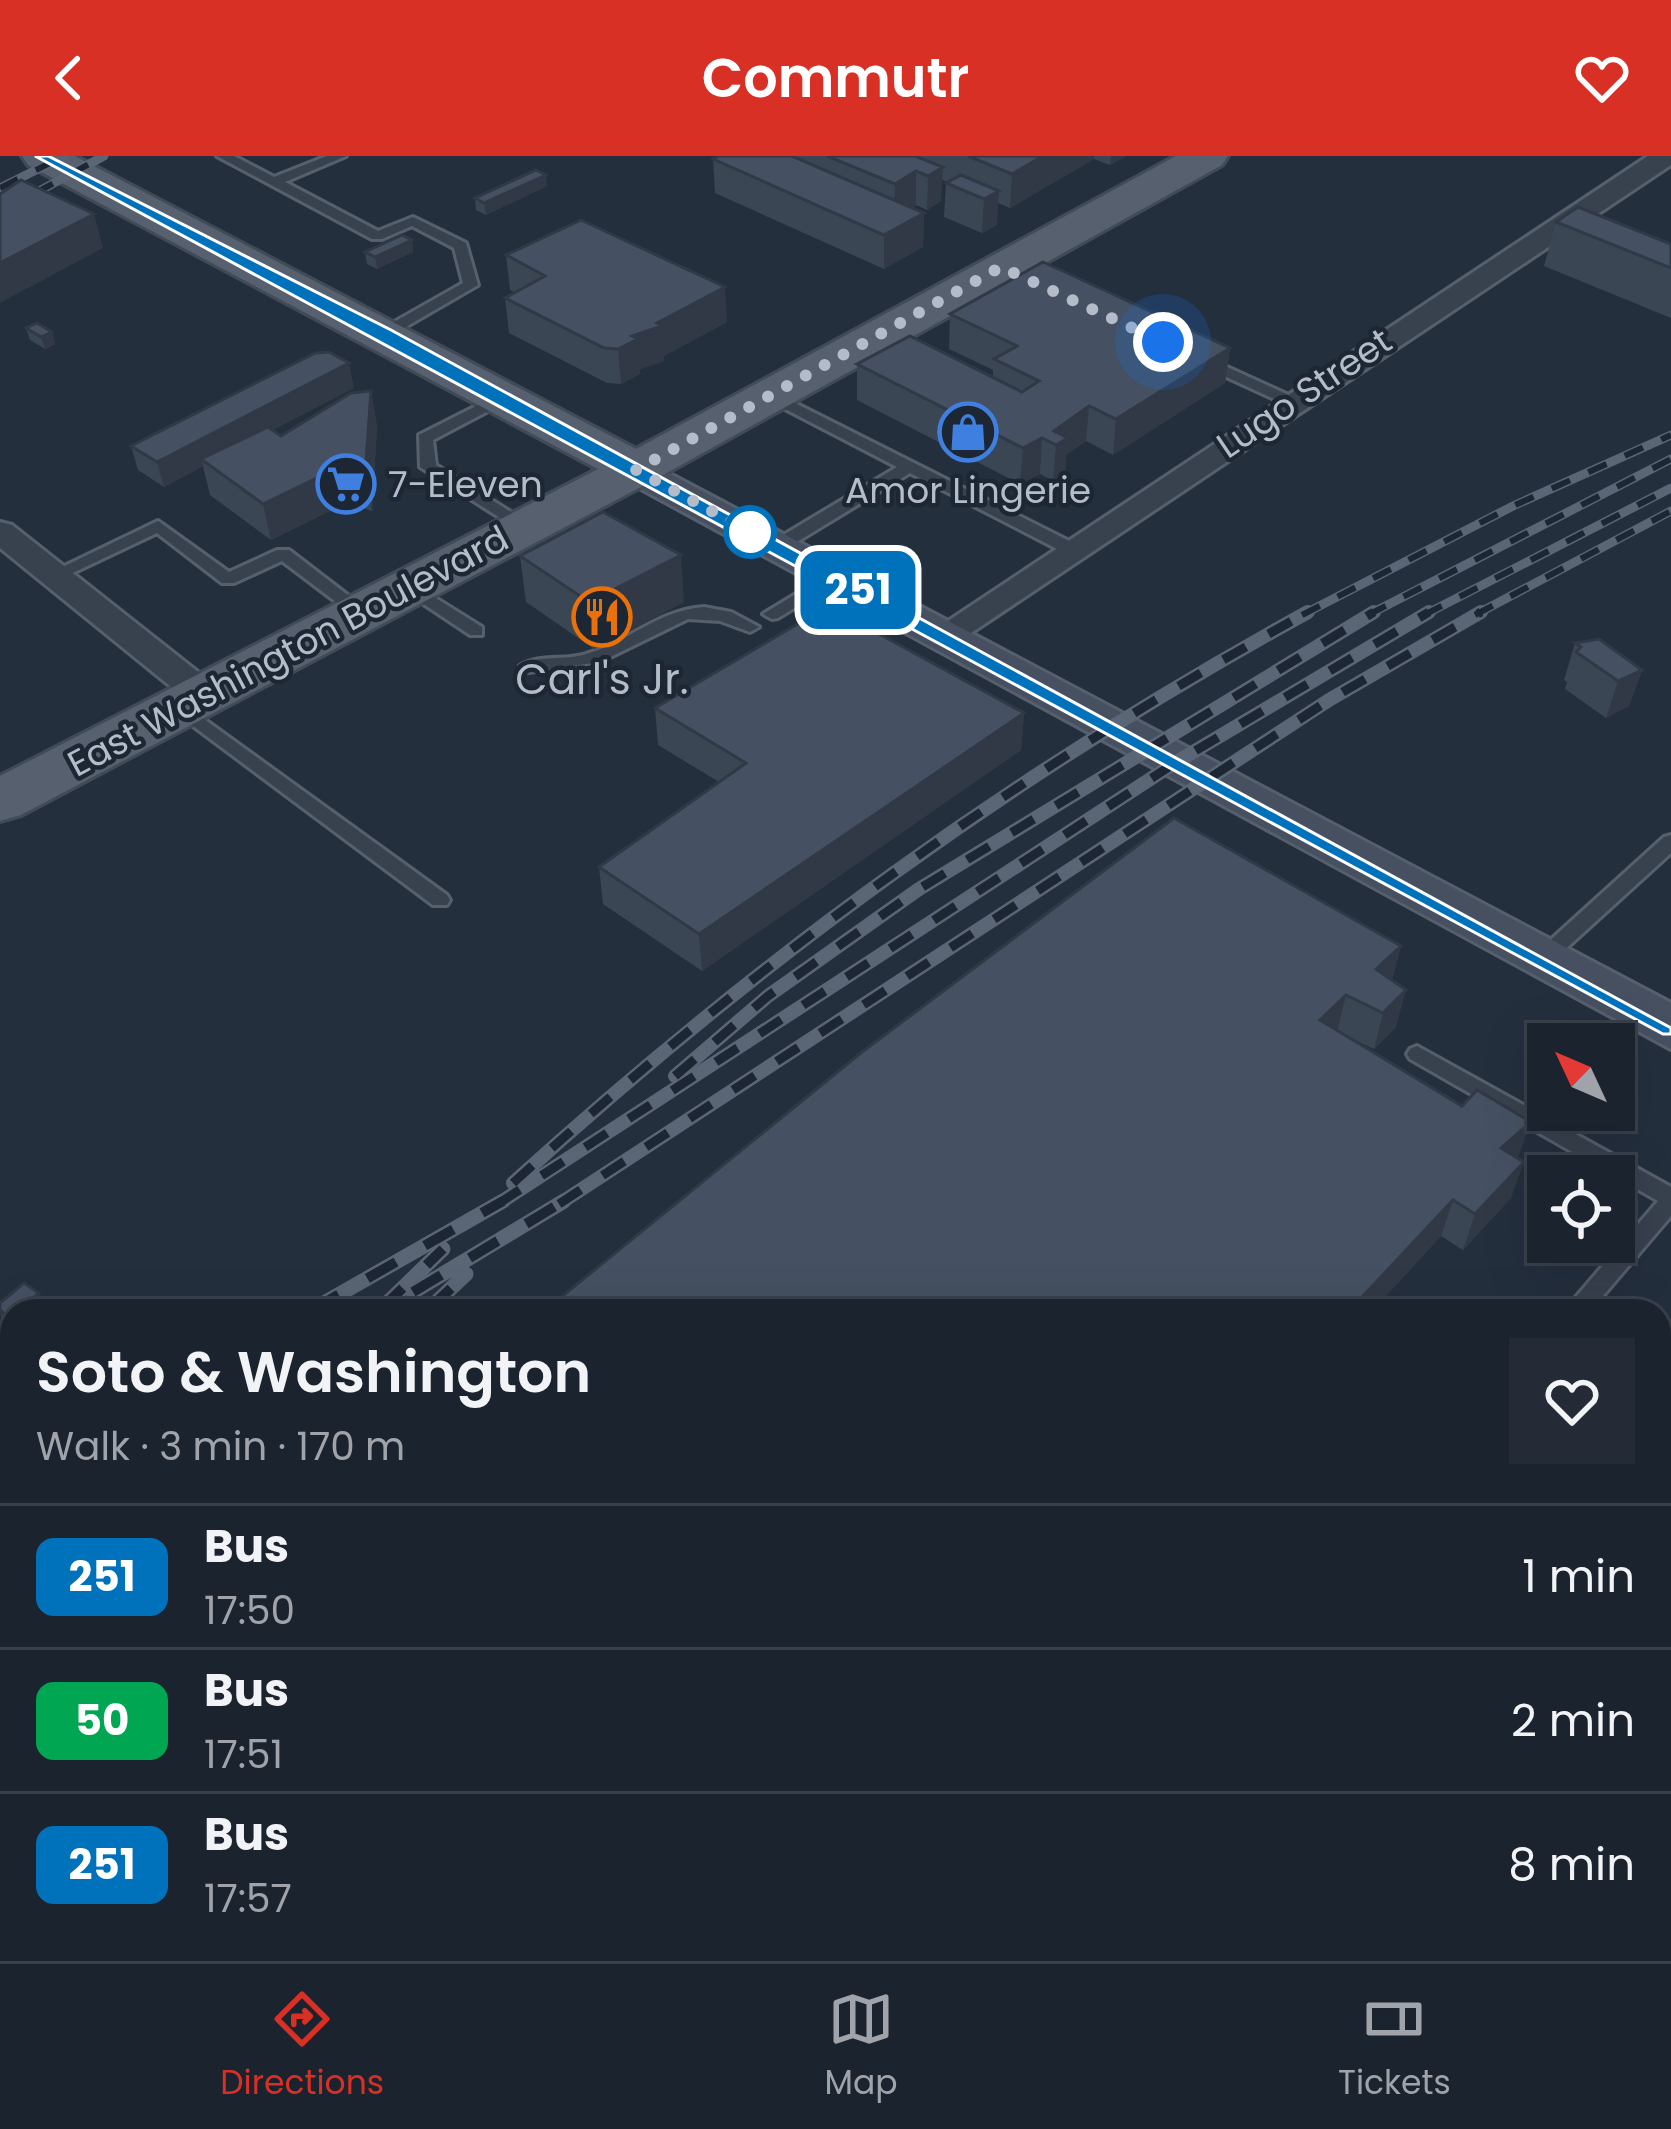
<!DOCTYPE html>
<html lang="en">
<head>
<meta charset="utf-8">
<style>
	:root { --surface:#1b232e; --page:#242b36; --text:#f1f3f6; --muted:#a0a4aa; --line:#39404a; --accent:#d93025 }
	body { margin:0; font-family:Poppins,sans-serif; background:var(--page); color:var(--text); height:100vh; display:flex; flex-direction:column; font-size:45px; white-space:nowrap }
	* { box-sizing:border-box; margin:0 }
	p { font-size:39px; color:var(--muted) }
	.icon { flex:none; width:66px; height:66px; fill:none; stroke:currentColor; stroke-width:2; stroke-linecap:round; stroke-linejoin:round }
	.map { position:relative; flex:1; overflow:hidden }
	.sheet { position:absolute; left:0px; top:1143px; width:1671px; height:663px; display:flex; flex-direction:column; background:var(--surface); border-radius:36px 36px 0 0; box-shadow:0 12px 48px #0002,0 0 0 3px var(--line) }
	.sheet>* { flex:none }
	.badge { padding:0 24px; border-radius:18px; font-size:42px; line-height:78px }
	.needle { width:78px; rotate:314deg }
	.controls { position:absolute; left:1527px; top:867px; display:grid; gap:24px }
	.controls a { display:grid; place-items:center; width:108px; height:108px; border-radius:0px; background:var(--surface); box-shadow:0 12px 48px #0002,0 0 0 3px var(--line); font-size:60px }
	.you { position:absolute; width:60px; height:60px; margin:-30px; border:9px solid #fff; border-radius:50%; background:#1a73e8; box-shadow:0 0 0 18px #1a73e833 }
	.map>.badge { position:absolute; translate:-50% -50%; box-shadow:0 0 0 6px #fff }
	.round { display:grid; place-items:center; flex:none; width:126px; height:126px; border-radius:0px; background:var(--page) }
	.summary { display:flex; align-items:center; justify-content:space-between; height:204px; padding:0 36px }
	h1 { font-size:57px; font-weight:600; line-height:90px }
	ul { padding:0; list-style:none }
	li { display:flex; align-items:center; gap:36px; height:144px; padding:0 36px; border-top:3px solid var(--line) }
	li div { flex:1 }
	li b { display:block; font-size:45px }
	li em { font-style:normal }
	li .badge { min-width:132px; font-weight:700; text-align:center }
	header { display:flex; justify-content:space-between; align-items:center; height:156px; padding:0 36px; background:var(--accent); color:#fff; font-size:54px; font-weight:600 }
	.dock { display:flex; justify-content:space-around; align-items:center; height:168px; border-top:3px solid var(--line); background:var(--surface); font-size:33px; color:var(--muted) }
	.dock a { display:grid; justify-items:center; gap:6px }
	.dock .on { color:var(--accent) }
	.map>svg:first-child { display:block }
	.water { fill:#394c67 }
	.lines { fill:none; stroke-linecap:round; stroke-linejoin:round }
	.lane-casing { stroke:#565f6c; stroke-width:6 }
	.street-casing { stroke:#565f6c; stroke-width:6 }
	.secondary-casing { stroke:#565f6c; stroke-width:6 }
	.primary-casing { stroke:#414a57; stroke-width:6 }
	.lane { fill:#38414e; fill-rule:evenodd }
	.street { fill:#38414e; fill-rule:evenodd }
	.secondary { fill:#465061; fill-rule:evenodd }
	.primary { fill:#56606e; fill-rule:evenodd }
	.rail-far2-casing { stroke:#5a6575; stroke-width:9 }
	.rail-far1-casing { stroke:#5a6575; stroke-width:14 }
	.rail-casing { stroke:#5a6575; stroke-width:15 }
	.rail-far2 { stroke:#1d2633; stroke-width:6; stroke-dasharray:20; stroke-linecap:butt }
	.rail-far1 { stroke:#1d2633; stroke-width:9; stroke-dasharray:26; stroke-linecap:butt }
	.rail { stroke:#1d2633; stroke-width:10; stroke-dasharray:33; stroke-linecap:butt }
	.wall { fill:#3b4654 }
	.shaded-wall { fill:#303945 }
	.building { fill:#455162; stroke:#303945; stroke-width:3 }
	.line { fill:#0072bc; stroke:#fff; stroke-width:3 }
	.walk { stroke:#b4bcc9; stroke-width:12; stroke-dasharray:0 21.6 }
	.stop-dot { fill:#fff; stroke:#0072bc; stroke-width:6 }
	.labels { text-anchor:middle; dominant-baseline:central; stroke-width:9; stroke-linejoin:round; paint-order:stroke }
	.far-street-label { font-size:36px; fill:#b4bcc9; stroke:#1d2633 }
	.far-poi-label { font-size:36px; fill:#b4bcc9; stroke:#1d2633; text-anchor:start }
	.poi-label { font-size:42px; fill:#b4bcc9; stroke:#1d2633 }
</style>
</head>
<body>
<header><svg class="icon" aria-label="back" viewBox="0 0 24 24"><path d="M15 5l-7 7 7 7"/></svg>Commutr<svg class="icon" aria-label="heart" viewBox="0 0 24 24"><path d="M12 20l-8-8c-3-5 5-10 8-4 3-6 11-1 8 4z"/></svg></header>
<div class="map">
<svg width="1671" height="1805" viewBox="0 0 1671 1805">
	<rect width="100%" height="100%" fill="#242f3e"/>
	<path class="water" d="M0,1733L12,1742V1794H85L101,1805H0Z"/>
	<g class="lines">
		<defs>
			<g id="lane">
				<path d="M217,0H234L274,21L327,0H346L285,26L378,75L413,61L466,87L478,129L390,180H380V174L463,127L454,92L412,70L382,83H372Z"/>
				<path d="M1203,200L1295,242L1298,245L1290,250L1285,248L1198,208L1195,205Z"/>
				<path d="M771,235L1077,389L1079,393L1077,397H1065L910,317L782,395H770V387L897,311L766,243V237Z"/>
				<path d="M500,238L508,243L505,246L433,284L436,309L530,368L532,372L524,377L420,311L419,279Z"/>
				<path d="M158,365L229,416L277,394H289L371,457L368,461H356L282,405L234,427H222L157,377L62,422H50L48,418Z"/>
				<path d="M832,416L838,417V425L778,462L772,463L763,458Z"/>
				<path d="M410,426L482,471V479H470L404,435L401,431Z"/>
				<path d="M704,451L731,456L759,471L750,476L720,465L688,463L600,506L529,516L520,510C538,498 565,505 586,498C629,486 658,454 704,451Z"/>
				<path d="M179,545L447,739L450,744L447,749H433L173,555L170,551Z"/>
				<path d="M1671,679V697L1549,808H1535L1532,803L1535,798L1664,681Z"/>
				<path d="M1417,890L1671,1031V1060L1590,1155H1564L1658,1045L1410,903L1407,898L1410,893Z"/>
				<path d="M1659,1510L1671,1515V1542L1659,1537Z"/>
				<path d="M268,1794H308L313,1805H273Z"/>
				<path d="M1003,1794H1035L1030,1805H998Z"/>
			</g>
			<g id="street">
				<path d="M1648,0H1671V9L956,487L944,490L927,479Z"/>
				<path d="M0,366L12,369L217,531L222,539L217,547H191L0,392Z"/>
			</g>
			<path id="secondary" d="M636,300L1671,847V893L621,322L614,313L621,304Z"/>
			<path id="primary" d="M22,0H75L636,293L1176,0H1228L1222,9L654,324L21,659L0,665V620L598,313L28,9Z"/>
		</defs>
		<use href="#lane" class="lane-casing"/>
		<use href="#street" class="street-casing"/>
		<use href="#secondary" class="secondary-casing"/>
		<use href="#primary" class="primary-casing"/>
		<use href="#lane" class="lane"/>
		<use href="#street" class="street"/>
		<use href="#secondary" class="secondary"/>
		<use href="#primary" class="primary"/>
		<defs>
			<g id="rail-far2">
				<path d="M0,32L64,0"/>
				<path d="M0,56L104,0"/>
				<path d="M1302,459L1513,350L1671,279"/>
				<path d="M1368,459L1671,303"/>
				<path d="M1424,459L1671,332"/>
				<path d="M1475,459L1671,355"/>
			</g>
			<g id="rail-far1">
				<path d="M675,920L768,840L919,733L1374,456"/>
				<path d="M513,1027C762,801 1013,618 1308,456"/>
				<path d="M498,1048L1178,605L1429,456"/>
				<path d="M559,1048L1329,544L1481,456"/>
			</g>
			<g id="rail">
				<path d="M413,1136L564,1045"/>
				<path d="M310,1155L503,1045"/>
				<path d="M379,1155L443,1093"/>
				<path d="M427,1155L466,1118"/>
				<path d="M0,1308L12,1303"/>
				<path d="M0,1346L12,1341"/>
				<path d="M0,1482L12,1472"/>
				<path d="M0,1539L12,1529"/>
			</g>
		</defs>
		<use href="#rail-far2" class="rail-far2-casing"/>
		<use href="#rail-far1" class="rail-far1-casing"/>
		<use href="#rail" class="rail-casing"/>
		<use href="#rail-far2" class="rail-far2"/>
		<use href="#rail-far1" class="rail-far1"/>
		<use href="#rail" class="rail"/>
	</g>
	<g class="wall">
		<path d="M719,0H1126L1110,9L1094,3L1010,52L998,47L997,69L982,77L944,61L946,27L948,26L942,24L941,45L927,54L916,49L912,52L924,57L923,91L884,113L715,37L713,3Z"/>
		<path d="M547,30L486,59L476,54L475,42Z"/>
		<path d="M1556,66L1671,88V162L1544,110Z"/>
		<path d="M412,84L413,96L377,113L367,108L365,96Z"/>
		<path d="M506,99L727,166L664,200V205L640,213V218L621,228L607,227L509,177L505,142L515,136L510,134Z"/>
		<path d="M950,158L1230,192L1225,227L1113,299L1086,285L1066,299L1065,318L1053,325L1040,318L1020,328L857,244V208L993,221V214L949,193Z"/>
		<path d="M26,172L52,176L55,188L45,193L30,184Z"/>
		<path d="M354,232L272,274L281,280L371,235L377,271L372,355L342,344L337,346L338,351L271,384L210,339L203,310L164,331L138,314L131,290Z"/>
		<path d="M520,400L684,446L594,493L526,446Z"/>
		<path d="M1575,487L1642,514L1629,550L1606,562L1565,533L1567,526L1564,524Z"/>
		<path d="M655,552L1024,557L1021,594L702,815L603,748L599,711L719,626L658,589Z"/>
		<path d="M1401,790L1392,824L1396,871L1374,893L1351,882L1518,1002L1511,1042L1463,1094L1441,1080L1372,1155H544Z"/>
		<path d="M0,1147L45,1149L38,1155H12V1171L1,1162Z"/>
		<path d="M1671,1188V1360L1659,1352V1202Z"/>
		<path d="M1671,1536V1745L1659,1736V1551Z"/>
		<path d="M442,1794H780L770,1805H459Z"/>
	</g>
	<g class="shaded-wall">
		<path d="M1043,0H1094V3L1010,52L1012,18Z"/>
		<path d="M1111,0H1126L1110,9Z"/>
		<path d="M943,11L941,45L927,54L928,20Z"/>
		<path d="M916,15V49L894,62L895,28Z"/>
		<path d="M546,19L547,30L486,59L484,47Z"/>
		<path d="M999,35L997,69L982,77L984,43Z"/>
		<path d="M924,57L923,91L884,113V79Z"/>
		<path d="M94,58L103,92L0,147V107Z"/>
		<path d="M412,84L413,96L377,113L375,101Z"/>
		<path d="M725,131L727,166L664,200V205L640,213V218L621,228L618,193L632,180Z"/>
		<path d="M52,176L55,188L45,193L41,181Z"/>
		<path d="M1230,192L1225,227L1113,299L1116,263Z"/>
		<path d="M349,207L354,232L208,308L201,303L203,310L164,331L157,306Z"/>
		<path d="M371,235L377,271L372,355L365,319Z"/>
		<path d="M1089,250L1086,285L1066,299L1065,318L1053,325L1056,289L1054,275Z"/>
		<path d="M1042,282L1040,318L1020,328L1023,292Z"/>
		<path d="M335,308L342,344L337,346L338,351L271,384L263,348Z"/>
		<path d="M681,399L684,446L594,493L589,446Z"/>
		<path d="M1642,514L1629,550L1606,562L1618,525Z"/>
		<path d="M1024,557L1021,594L702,815L699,778Z"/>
		<path d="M1401,790L1391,826L1376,813Z"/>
		<path d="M1406,834L1396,871L1374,893L1383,857Z"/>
		<path d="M1346,839L1337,876L1320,864Z"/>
		<path d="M1531,966L1518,1002L1501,992Z"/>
		<path d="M1524,1006L1511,1042L1463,1094L1475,1058Z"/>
		<path d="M1453,1044L1441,1080L1372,1155H1349Z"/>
		<path d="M39,1137L45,1149L38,1155H17Z"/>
		<path d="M752,1794H780L770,1805H742Z"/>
		<path d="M1444,1794H1450L1442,1805H1436Z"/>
	</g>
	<g class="building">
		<path d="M719,0H792L924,57L884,79L713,3Z"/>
		<path d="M827,0H915L943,11L928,20L916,15L895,28Z"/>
		<path d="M968,0H1043L1012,18Z"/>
		<path d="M536,14L546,19L484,47L475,42Z"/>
		<path d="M961,19L999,35L984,43L946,27Z"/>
		<path d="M21,24L94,58L0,107V38Z"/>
		<path d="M1578,51L1671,88V112L1556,66Z"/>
		<path d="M581,64L725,131L657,167L662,170L632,180L638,183L618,193L604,192L505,142L545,120L506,99Z"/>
		<path d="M402,79L412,84L375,101L365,96Z"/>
		<path d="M1043,106L1230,192L1116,263L1089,250L1054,275L1068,282L1056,289L1042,282L1023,292L857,208L910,180L1022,236L1039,225L994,203L1017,190L950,158Z"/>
		<path d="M37,167L52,176L41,181L26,172Z"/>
		<path d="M329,196L349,207L157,306L131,290L315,197Z"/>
		<path d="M371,235L365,319L335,308L327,312L331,315L263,348L201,303L268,271L281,280L351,237Z"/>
		<path d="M603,356L681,399L589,446L520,400Z"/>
		<path d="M828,450L1024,557L699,778L599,711L746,607L655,552Z"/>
		<path d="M1599,483L1642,514L1618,525L1576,496L1581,491L1575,487Z"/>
		<path d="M1174,662L1401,790L1376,813L1406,834L1383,857L1346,839L1320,864L1462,950L1477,934L1531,966L1501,992L1524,1006L1475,1058L1453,1044L1349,1155H544L862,896Z"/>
		<path d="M24,1127L39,1137L17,1155H12V1159L9,1162L0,1154V1147Z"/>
		<path d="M1671,1188V1329L1659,1321V1202Z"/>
		<path d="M1671,1536V1701L1659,1692V1551Z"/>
		<path d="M476,1794H752L742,1805H494Z"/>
		<path d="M1160,1794H1444L1436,1805H1151Z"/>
	</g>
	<path class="line" d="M35,0H48L391,174L1671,872V878H1663Z"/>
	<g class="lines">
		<path class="walk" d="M750,376L636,314L1001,111L1163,186"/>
	</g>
	<defs>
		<symbol id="shop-ring" viewBox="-11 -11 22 22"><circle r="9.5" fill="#1d2633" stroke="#3f7fe0" stroke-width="1.5"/><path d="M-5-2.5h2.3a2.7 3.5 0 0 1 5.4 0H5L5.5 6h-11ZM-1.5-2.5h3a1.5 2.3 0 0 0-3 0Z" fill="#3f7fe0"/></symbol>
		<symbol id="supermarket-ring" viewBox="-11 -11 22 22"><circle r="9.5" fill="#1d2633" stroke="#3f7fe0" stroke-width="1.5"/><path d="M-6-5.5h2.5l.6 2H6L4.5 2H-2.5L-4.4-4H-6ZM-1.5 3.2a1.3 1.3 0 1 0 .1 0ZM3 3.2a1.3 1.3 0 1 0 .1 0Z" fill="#3f7fe0"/></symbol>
		<symbol id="restaurant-ring" viewBox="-11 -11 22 22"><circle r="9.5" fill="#1d2633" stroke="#e8710a" stroke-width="1.5"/><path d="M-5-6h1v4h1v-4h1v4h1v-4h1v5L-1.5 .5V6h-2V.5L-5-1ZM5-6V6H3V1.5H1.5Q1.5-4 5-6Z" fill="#e8710a"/></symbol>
	</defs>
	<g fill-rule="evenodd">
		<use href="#shop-ring" x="935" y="243" width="66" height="66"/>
		<use href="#supermarket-ring" x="313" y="295" width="66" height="66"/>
		<use href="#restaurant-ring" x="569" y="428" width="66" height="66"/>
	</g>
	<circle class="stop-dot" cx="750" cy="376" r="24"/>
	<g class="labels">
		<g class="far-street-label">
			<text transform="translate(1304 237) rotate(-34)">Lugo Street</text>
			<text transform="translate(288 495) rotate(-28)">East Washington Boulevard</text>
		</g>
		<g class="far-poi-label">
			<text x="388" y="328">7-Eleven</text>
			<text x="968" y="334" text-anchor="middle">Amor Lingerie</text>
		</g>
		<g class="poi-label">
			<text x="602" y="523">Carl's Jr.</text>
		</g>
	</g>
</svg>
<div class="controls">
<a><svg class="needle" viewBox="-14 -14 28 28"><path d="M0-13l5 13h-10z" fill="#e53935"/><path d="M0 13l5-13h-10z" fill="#a0a4aa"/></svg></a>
<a><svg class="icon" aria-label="locate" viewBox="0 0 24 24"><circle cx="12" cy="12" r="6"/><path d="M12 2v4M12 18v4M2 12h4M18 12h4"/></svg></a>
</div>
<div class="you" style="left:1163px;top:186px"></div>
<b class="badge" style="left:858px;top:434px;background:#0072bc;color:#fff">251</b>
<section class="sheet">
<div class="summary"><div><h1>Soto &amp; Washington</h1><p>Walk · 3 min · 170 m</p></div><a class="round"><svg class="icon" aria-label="heart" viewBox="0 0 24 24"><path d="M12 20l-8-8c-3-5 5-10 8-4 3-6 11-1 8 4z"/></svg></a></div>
<ul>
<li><span class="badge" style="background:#0072bc;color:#fff">251</span><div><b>Bus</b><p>17:50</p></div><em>1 min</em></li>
<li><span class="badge" style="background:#00a651;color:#fff">50</span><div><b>Bus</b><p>17:51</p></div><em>2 min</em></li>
<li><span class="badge" style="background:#0072bc;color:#fff">251</span><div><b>Bus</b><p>17:57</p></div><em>8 min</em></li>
</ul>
</section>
</div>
<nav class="dock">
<a class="on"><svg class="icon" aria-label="directions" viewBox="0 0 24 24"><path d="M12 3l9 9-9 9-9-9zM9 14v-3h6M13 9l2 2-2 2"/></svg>Directions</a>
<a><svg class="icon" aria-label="map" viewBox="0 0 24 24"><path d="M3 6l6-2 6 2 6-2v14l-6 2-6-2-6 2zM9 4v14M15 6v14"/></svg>Map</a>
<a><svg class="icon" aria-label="tickets" viewBox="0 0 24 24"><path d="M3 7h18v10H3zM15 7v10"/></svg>Tickets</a>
</nav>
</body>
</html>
